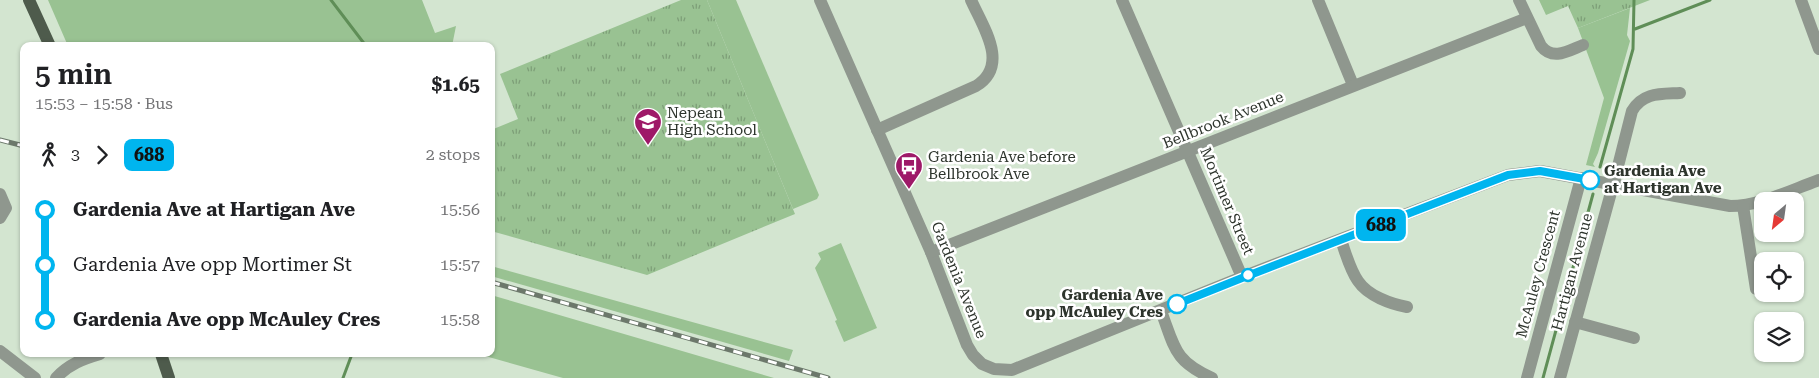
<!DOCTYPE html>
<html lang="en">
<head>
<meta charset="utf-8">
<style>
	:root { --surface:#fff; --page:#f2f2f2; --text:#202124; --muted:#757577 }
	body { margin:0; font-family:"Roboto Serif",serif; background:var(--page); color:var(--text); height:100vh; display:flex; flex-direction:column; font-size:19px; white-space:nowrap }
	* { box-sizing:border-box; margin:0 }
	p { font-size:16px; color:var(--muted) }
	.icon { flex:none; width:28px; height:28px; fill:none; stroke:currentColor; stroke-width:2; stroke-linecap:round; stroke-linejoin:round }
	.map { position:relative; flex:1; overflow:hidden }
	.drawer { position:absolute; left:20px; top:42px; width:475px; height:315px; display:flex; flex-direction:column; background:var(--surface); border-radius:10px; box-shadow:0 1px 4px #0004 }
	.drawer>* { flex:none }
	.badge { padding:0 10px; border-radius:8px; font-size:18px; line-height:32px }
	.needle { width:32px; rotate:209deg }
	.tools { position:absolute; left:1754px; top:192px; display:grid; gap:10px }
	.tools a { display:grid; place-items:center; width:50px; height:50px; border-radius:10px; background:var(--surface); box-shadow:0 1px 4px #0004; font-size:25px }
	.map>.badge { position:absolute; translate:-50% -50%; box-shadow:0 0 0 2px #fff }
	.legs { display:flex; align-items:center; gap:8px; height:55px; padding:0 15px; font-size:16px }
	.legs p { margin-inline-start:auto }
	.overview { display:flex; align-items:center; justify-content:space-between; height:85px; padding:0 15px }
	h1 { font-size:28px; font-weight:600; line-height:38px }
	ul { padding:0 15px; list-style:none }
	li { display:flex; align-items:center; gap:18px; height:55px; font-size:19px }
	li i { display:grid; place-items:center; width:8px; height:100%; margin:0 6px; background:currentColor }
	li i::after { content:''; width:12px; height:12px; margin:-6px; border:4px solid; border-radius:50%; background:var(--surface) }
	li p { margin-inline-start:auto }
	li:first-child i { background:linear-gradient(#0000 50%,currentColor 0) }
	li:last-child i { background:linear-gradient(currentColor 50%,#0000 0) }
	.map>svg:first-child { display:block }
	.grass { fill:#99c292 }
	.park { fill:url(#park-tufts) }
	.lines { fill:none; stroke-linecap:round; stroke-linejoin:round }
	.stream { stroke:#5f8e57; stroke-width:3 }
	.minor { stroke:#8f978e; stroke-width:12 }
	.major { stroke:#4e5b4c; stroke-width:12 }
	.rail-casing { stroke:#6c786b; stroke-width:5 }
	.rail { stroke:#fff; stroke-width:3; stroke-dasharray:9; stroke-linecap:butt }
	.line-1-casing { stroke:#fff; stroke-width:11 }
	.line-1 { stroke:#00b5ef; stroke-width:8 }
	.stop-1-dot { fill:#fff; stroke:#00b5ef; stroke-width:2.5 }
	.labels { text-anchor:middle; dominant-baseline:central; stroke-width:5; stroke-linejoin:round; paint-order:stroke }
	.poi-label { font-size:15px; fill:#2d342c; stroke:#fff; text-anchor:start }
	.street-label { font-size:15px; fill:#2d342c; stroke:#fff }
	.stop-label { font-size:15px; font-weight:bold; fill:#2d342c; stroke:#fff; text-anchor:start }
</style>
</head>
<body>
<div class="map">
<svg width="1819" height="378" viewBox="0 0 1819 378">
	<defs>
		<pattern id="park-tufts" width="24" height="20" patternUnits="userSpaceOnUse" patternTransform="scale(1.25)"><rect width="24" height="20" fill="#99c292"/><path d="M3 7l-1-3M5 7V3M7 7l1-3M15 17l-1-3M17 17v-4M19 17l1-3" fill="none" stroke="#7d9e77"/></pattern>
	</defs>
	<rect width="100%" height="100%" fill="#d3e5d0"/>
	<g class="grass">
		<path d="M48,0H422L435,33L456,26L452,46H68Z"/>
		<path d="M707,0H736L819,195L817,199L793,209Z"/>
		<path d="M1630,8L1627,35L1630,41L1598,153L1593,164L1595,167L1586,165L1604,98L1578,28Z"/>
		<path d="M841,243L877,328L844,342L835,321L837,320L815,268L821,259L818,253Z"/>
		<path d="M491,266L793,350L789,361L491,276Z"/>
		<path d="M491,295L774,378H563L478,354H491Z"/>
	</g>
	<g class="park">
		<path d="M681,0H707L795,214L647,275L491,231V130L518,119L500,74Z"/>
		<path d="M1539,0H1650L1578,28L1568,6L1546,15Z"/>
	</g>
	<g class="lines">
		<g class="stream">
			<path d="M331,0L366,46"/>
			<path d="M1635,29L1710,0"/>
			<path d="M1600,167L1633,49L1634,0"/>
			<path d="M343,378L352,354"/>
			<path d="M1543,378L1593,194"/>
		</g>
		<g class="minor">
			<path d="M820,0L931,252L967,345L973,355L982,364L994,369L1012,370L1242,277L1508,175L1540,171L1730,206C1760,206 1791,190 1819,180"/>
			<path d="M1122,0L1242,277"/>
			<path d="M1318,0L1353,85"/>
			<path d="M1519,0L1541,46C1553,61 1568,51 1583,45"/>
			<path d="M1801,0L1819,49"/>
			<path d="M877,130L976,86C1010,65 983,27 971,0"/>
			<path d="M0,194L6,208L0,218"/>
			<path d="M1743,206L1756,289"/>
			<path d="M1341,240C1346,254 1350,270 1358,281C1368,296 1391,304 1407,307"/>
			<path d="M931,252L1527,18"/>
			<path d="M1161,311C1175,348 1174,361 1212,378"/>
			<path d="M1575,322L1634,338"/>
			<path d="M0,351L35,378"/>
			<path d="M56,378C69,364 83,359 100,354"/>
			<path d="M1527,378L1581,178"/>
			<path d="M1560,378L1615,178L1632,111C1643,92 1661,94 1680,93"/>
		</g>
		<g class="major">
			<path d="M29,0L50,46"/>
			<path d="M161,354L169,378"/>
		</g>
		<defs>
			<g id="rail">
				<path d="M0,140L24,146"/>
				<path d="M491,282L828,378"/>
			</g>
		</defs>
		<use href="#rail" class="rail-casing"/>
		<use href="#rail" class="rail"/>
	</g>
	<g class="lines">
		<defs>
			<path id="line-1" d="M1177,304L1242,278L1508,175L1540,171L1590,180"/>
		</defs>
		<use href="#line-1" class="line-1-casing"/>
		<use href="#line-1" class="line-1"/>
	</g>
	<defs>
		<symbol id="school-pin" viewBox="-11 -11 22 30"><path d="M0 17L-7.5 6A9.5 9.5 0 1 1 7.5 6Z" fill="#9e1968" stroke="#fff"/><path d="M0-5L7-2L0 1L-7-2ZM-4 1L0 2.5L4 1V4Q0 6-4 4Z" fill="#fff"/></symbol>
		<symbol id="bus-pin" viewBox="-11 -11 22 30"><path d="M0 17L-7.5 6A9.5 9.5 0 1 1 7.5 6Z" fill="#9e1968" stroke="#fff"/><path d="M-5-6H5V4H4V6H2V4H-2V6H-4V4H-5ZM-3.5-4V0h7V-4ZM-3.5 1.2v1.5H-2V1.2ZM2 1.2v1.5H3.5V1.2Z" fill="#fff"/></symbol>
	</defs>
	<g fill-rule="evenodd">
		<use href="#school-pin" x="632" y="106" width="32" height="43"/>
		<use href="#bus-pin" x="893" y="150" width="32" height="43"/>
	</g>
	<g class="stop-1-dot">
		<circle cx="1590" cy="180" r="9"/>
		<circle cx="1248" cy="275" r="6"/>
		<circle cx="1177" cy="304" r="9"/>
	</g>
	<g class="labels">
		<g class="poi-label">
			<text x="667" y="113">Nepean<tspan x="667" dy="17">High School</tspan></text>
			<text x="928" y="157">Gardenia Ave before<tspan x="928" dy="17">Bellbrook Ave</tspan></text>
		</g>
		<g class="street-label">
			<text transform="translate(1223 120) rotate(-22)">Bellbrook Avenue</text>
			<text transform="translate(1227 201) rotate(67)">Mortimer Street</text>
			<text transform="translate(1572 272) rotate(-75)">Hartigan Avenue</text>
			<text transform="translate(1538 274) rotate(-75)">McAuley Crescent</text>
			<text transform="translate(959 280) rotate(68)">Gardenia Avenue</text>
		</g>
		<g class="stop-label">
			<text x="1604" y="171">Gardenia Ave<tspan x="1604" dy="17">at Hartigan Ave</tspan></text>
			<text x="1163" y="295" text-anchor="end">Gardenia Ave<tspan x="1163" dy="17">opp McAuley Cres</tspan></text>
		</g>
	</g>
</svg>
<div class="tools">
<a><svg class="needle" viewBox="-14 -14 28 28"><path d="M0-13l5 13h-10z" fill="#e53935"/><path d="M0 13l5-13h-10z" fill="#757577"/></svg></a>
<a><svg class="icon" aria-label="locate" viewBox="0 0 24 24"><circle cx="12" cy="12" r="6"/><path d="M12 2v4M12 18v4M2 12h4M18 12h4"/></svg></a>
<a><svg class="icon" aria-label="layers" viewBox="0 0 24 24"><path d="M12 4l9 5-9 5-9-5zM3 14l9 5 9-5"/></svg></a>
</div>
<b class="badge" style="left:1381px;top:225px;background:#00b5ef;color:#111">688</b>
<section class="drawer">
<div class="overview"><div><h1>5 min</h1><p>15:53 – 15:58 · Bus</p></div><b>$1.65</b></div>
<div class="legs"><svg class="icon" aria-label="walk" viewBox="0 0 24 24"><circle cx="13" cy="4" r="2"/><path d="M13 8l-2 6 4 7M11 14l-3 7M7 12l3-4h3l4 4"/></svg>3<svg class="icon" aria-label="forward" viewBox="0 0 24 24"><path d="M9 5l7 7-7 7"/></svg><b class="badge" style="background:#00b5ef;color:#111">688</b><p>2 stops</p></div>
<ul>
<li><i style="color:#00b5ef"></i><b>Gardenia Ave at Hartigan Ave</b><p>15:56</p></li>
<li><i style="color:#00b5ef"></i><span>Gardenia Ave opp Mortimer St</span><p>15:57</p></li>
<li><i style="color:#00b5ef"></i><b>Gardenia Ave opp McAuley Cres</b><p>15:58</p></li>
</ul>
</section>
</div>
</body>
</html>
